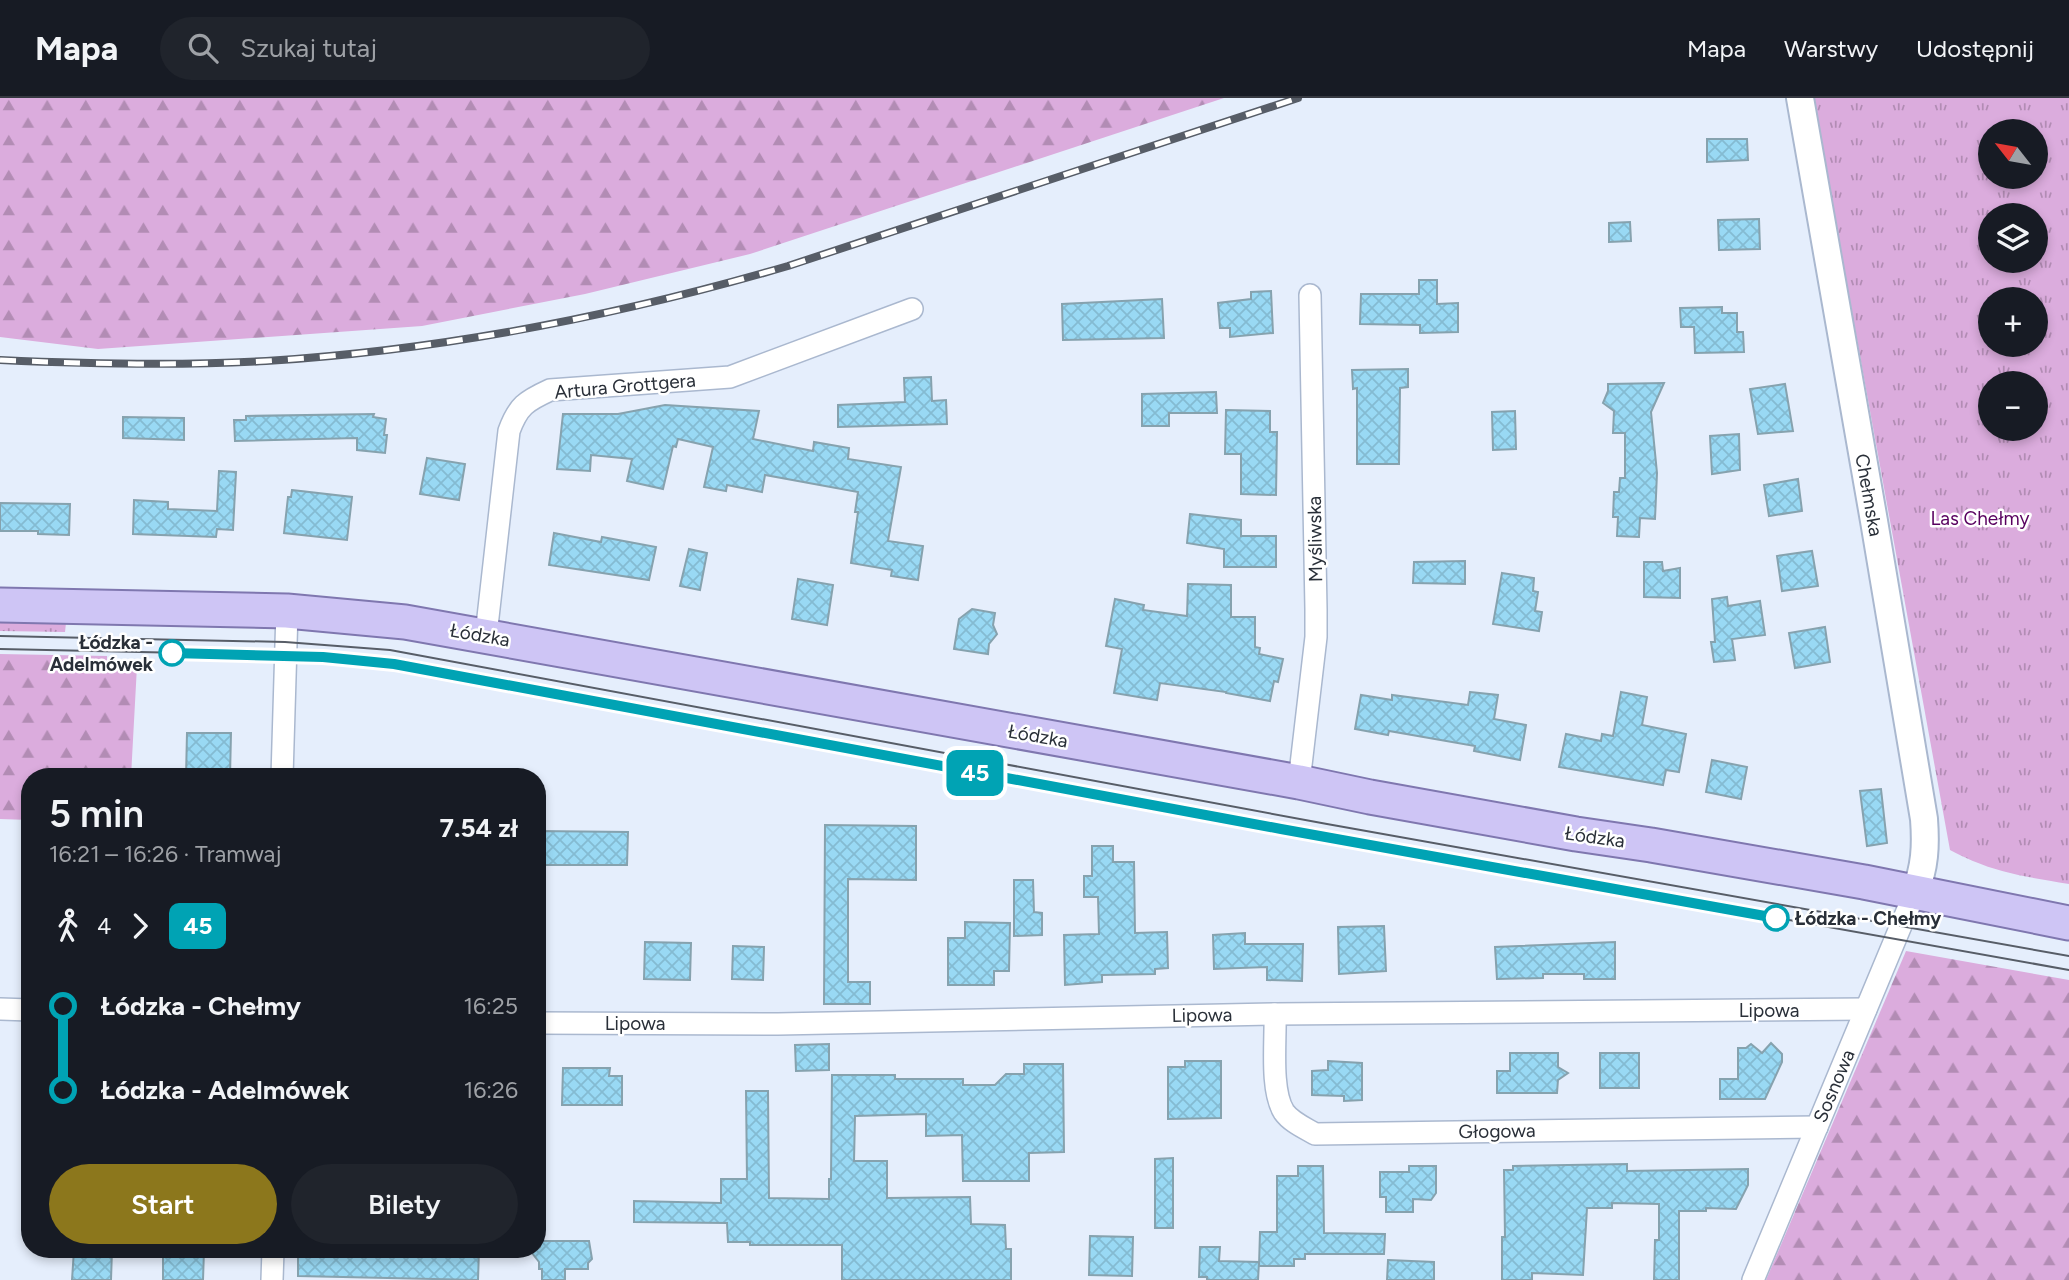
<!DOCTYPE html>
<html lang="pl">
<head>
<meta charset="utf-8">
<style>
	:root { --surface:#171b24; --page:#20242c; --text:#f1f3f6; --muted:#9ea1a6; --line:#363941; --accent:#8c771c }
	body { margin:0; font-family:Figtree,sans-serif; background:var(--page); color:var(--text); height:100vh; display:flex; flex-direction:column; font-size:26px; white-space:nowrap }
	* { box-sizing:border-box; margin:0 }
	p { font-size:23px; color:var(--muted) }
	.icon { flex:none; width:38px; height:38px; fill:none; stroke:currentColor; stroke-width:2; stroke-linecap:round; stroke-linejoin:round }
	.map { position:relative; flex:1; overflow:hidden }
	.side { position:absolute; left:21px; top:670px; width:525px; height:490px; display:flex; flex-direction:column; background:var(--surface); border-radius:28px; box-shadow:0 4px 10px #0003 }
	.side>* { flex:none }
	.badge { padding:0 14px; border-radius:10px; font-size:24px; line-height:46px }
	.needle { width:46px; rotate:301deg }
	.buttons { position:absolute; left:1978px; top:21px; display:grid; gap:14px }
	.buttons a { display:grid; place-items:center; width:70px; height:70px; border-radius:50%; background:var(--surface); box-shadow:0 4px 10px #0003; font-size:35px }
	.map>.badge { position:absolute; translate:-50% -50%; box-shadow:0 0 0 4px #fff }
	.legs { display:flex; align-items:center; gap:10px; height:77px; padding:0 28px; font-size:23px }
	.legs p { margin-inline-start:auto }
	.headline { display:flex; align-items:center; justify-content:space-between; height:119px; padding:0 28px }
	h1 { font-size:38px; font-weight:600; line-height:52px }
	.primary-button { display:flex; gap:14px; margin-top:auto; padding:14px 28px }
	.primary-button a { flex:1; height:80px; border-radius:42px; background:var(--accent); color:#fff; font-size:28px; font-weight:600; line-height:80px; text-align:center }
	.primary-button a+a { background:var(--page); color:var(--text) }
	ul { padding:0 28px; list-style:none }
	li { display:flex; align-items:center; gap:24px; height:84px; font-size:26px }
	li i { display:grid; place-items:center; width:10px; height:100%; margin:0 9px; background:currentColor }
	li i::after { content:''; width:18px; height:18px; margin:-9px; border:5px solid; border-radius:50%; background:var(--surface) }
	li p { margin-inline-start:auto }
	li:first-child i { background:linear-gradient(#0000 50%,currentColor 0) }
	li:last-child i { background:linear-gradient(currentColor 50%,#0000 0) }
	header { display:flex; align-items:center; gap:42px; box-sizing:border-box; height:98px; padding:0 35px; background:var(--surface); border-bottom:2px solid var(--line) }
	header strong { font-size:33px }
	nav { display:flex; gap:38px; margin-inline-start:auto; font-size:24px }
	.search { width:490px; height:63px; background:var(--page); display:flex; align-items:center; gap:18px; box-sizing:border-box; padding:0 24px; border-radius:38px; color:var(--muted); font-size:26px }
	.map>svg:first-child { display:block }
	.grass { fill:url(#grass-tufts); fill-rule:evenodd }
	.forest { fill:url(#forest-firs) }
	.building { fill:url(#building-cross-hatch); stroke:#86a2ae; stroke-width:2 }
	.lines { fill:none; stroke-linecap:round; stroke-linejoin:round }
	.minor-casing { stroke:#aab8cf; stroke-width:24 }
	.tertiary-casing { stroke:#aab8cf; stroke-width:30 }
	.primary-casing { stroke:#7f77af; stroke-width:37 }
	.minor { stroke:#fff; stroke-width:21 }
	.tertiary { stroke:#fff; stroke-width:26 }
	.primary { stroke:#cec5f5; stroke-width:33 }
	.tram { stroke:#575d67; stroke-width:2 }
	.rail-casing { stroke:#575d67; stroke-width:8 }
	.rail { stroke:#fff; stroke-width:5; stroke-dasharray:16; stroke-linecap:butt }
	.line-1-casing { stroke:#fff; stroke-width:16 }
	.line-1 { stroke:#00a3b4; stroke-width:10 }
	.stop-1-dot { fill:#fff; stroke:#00a3b4; stroke-width:3.5 }
	.labels { text-anchor:middle; dominant-baseline:central; stroke-width:5; stroke-linejoin:round; paint-order:stroke }
	.street-label { font-size:19px; fill:#292f38; stroke:#fff }
	.park-label { font-size:19px; fill:#58005f; stroke:#fff }
	.stop-label { font-size:19px; font-weight:bold; fill:#292f38; stroke:#fff; text-anchor:end }
</style>
</head>
<body>
<header>
<strong>Mapa</strong>
<div class="search"><svg class="icon" aria-label="search" viewBox="0 0 24 24"><circle cx="10" cy="10" r="6"/><path d="M15 15l6 6"/></svg>Szukaj tutaj</div>
<nav><a>Mapa</a><a>Warstwy</a><a>Udostępnij</a></nav>
</header>
<div class="map">
<svg width="2069" height="1182" viewBox="0 0 2069 1182">
	<defs>
		<pattern id="grass-tufts" width="24" height="20" patternUnits="userSpaceOnUse" patternTransform="scale(1.75)"><rect width="24" height="20" fill="#dbacdd"/><path d="M3 7l-1-3M5 7V3M7 7l1-3M15 17l-1-3M17 17v-4M19 17l1-3" fill="none" stroke="#b28cb4"/></pattern>
		<pattern id="forest-firs" width="22" height="20" patternUnits="userSpaceOnUse" patternTransform="scale(1.75)"><rect width="22" height="20" fill="#dbacdd"/><path d="M5 1l3.5 6h-7zM16 11l3.5 6h-7z" fill="#b28cb4"/></pattern>
		<pattern id="building-cross-hatch" width="8" height="8" patternUnits="userSpaceOnUse" patternTransform="scale(1.75)"><rect width="8" height="8" fill="#99d9f4"/><path d="M0 0l8 8M0 8l8-8" fill="none" stroke="#84bbd2"/></pattern>
	</defs>
	<rect width="100%" height="100%" fill="#e5eefc"/>
	<g class="grass">
		<path d="M1813,0H2069V786C2023,778 1993,775 1950,752ZM1990,33H2035V79H1990ZM1990,117H2035V163H1990ZM1990,201H2035V247H1990ZM1990,285H2035V331H1990Z"/>
		<path d="M0,524L66,525L65,534L0,533Z"/>
	</g>
	<g class="forest">
		<path d="M0,0H1224L750,156L585,196L422,228L98,251L0,239Z"/>
		<path d="M0,556L107,558V567L137,568L131,679H30V722L0,721Z"/>
		<path d="M1906,853L2069,882V1182H1766Z"/>
	</g>
	<g class="building">
		<path d="M1707,41H1747L1748,62L1707,64Z"/>
		<path d="M1759,121L1760,151L1719,152L1718,122Z"/>
		<path d="M1630,124L1631,143L1609,144V125Z"/>
		<path d="M1419,182H1437V206L1458,205V234L1420,235V227L1360,226L1361,196H1419Z"/>
		<path d="M1271,193L1273,235L1230,239V230H1220L1218,205L1251,201V194Z"/>
		<path d="M1162,201L1164,240L1063,242L1062,206Z"/>
		<path d="M1722,209V215H1737V234H1743L1744,254L1695,255L1694,229H1681L1680,210Z"/>
		<path d="M1408,271V289L1400,290L1399,366H1357V290L1353,291L1352,272Z"/>
		<path d="M931,279L932,303L946,302L947,326L838,329V307L905,304L904,280Z"/>
		<path d="M1664,285L1651,314L1657,375L1655,421L1640,420L1639,439L1617,438L1618,419H1613L1614,394H1619L1620,380H1625V335H1613L1614,313L1603,305L1608,293V286Z"/>
		<path d="M1785,286L1793,333L1758,336L1750,291Z"/>
		<path d="M1216,294L1217,315H1169V328H1142V296Z"/>
		<path d="M665,307L759,313L753,341L813,353L814,344L849,350L848,361L901,369L888,443L923,448L918,482L891,478L892,472L851,465L858,414H855L858,394L765,377L762,394L727,387L726,393L704,389L713,349L678,341L676,349L673,348L663,391L627,383L632,361L591,357L590,373L557,371L563,316H618Z"/>
		<path d="M1226,312L1270,313V334H1277L1276,397L1241,396V356H1225Z"/>
		<path d="M1515,313L1516,351L1493,352L1492,314Z"/>
		<path d="M374,316L373,319L386,321L384,337H387L385,355L357,352V340L235,343L234,322H246V318Z"/>
		<path d="M123,319L184,320V342L123,340Z"/>
		<path d="M1739,336L1740,372L1712,376L1710,338Z"/>
		<path d="M427,360L465,366L459,402L420,396Z"/>
		<path d="M219,373L236,374L233,432L217,431L216,439L133,436L134,402L168,404V411L217,413Z"/>
		<path d="M1798,381L1802,413L1769,418L1764,387Z"/>
		<path d="M292,392L352,399L347,442L284,435L288,399H291Z"/>
		<path d="M0,405L70,406L69,437L38,436V433H0Z"/>
		<path d="M1190,416L1241,422V438H1276V469H1224V451L1187,445Z"/>
		<path d="M554,435L601,444L602,439L656,449L649,482L549,467Z"/>
		<path d="M689,451L707,455L700,492L680,488Z"/>
		<path d="M1812,453L1818,488L1782,493L1777,458Z"/>
		<path d="M1465,463V486L1413,485L1414,464Z"/>
		<path d="M1644,464H1662L1663,473L1680,470V500L1644,499Z"/>
		<path d="M1502,475L1534,480L1533,493L1538,494L1535,513L1542,514L1539,533L1493,526Z"/>
		<path d="M798,481L833,487L827,527L792,521Z"/>
		<path d="M1188,486L1231,487V519H1255V549L1260,550L1259,556L1283,561L1278,584L1274,583L1270,603L1226,595V594L1160,585L1157,602L1114,595L1122,551L1106,548L1115,501L1144,507L1143,512L1187,518Z"/>
		<path d="M1727,499L1728,508L1760,503L1765,537L1732,541L1735,562L1714,564L1711,544H1715L1712,501Z"/>
		<path d="M972,511L995,515L993,527L997,536L989,546L988,556L954,551L959,521Z"/>
		<path d="M1825,529L1830,564L1795,570L1789,535Z"/>
		<path d="M1470,594L1498,597L1494,621L1526,627L1520,662L1474,653L1475,648L1389,633L1388,637L1355,631L1361,597L1392,602V597L1468,607Z"/>
		<path d="M1621,594L1647,599L1642,627L1686,636L1679,674L1666,672L1663,687L1559,669L1566,636L1601,643L1602,636L1613,638Z"/>
		<path d="M187,635H231L230,679H186Z"/>
		<path d="M1712,662L1747,669L1741,701L1706,694Z"/>
		<path d="M1881,691L1887,745L1867,748L1860,693Z"/>
		<path d="M825,727L916,728V782L848,781V884H870V906H824Z"/>
		<path d="M537,733L628,734L627,767H537Z"/>
		<path d="M1092,748H1113V764H1134L1135,835L1167,834L1168,870L1155,871V876L1102,877V884L1065,887L1064,837L1099,836L1098,799H1084V778H1092Z"/>
		<path d="M1014,782H1033L1034,814L1042,815V837L1014,838Z"/>
		<path d="M965,824L1010,825L1009,873H994V887H948V840H965Z"/>
		<path d="M1384,828L1386,873L1339,876L1338,829Z"/>
		<path d="M1245,835V846H1303L1302,883L1267,882V869L1214,871L1213,837Z"/>
		<path d="M645,844L691,845L690,882L644,881Z"/>
		<path d="M1615,844V881H1584V876H1543V880L1497,881L1495,849Z"/>
		<path d="M733,848L764,849L763,882L732,881Z"/>
		<path d="M1771,945L1782,956V964L1765,1001H1720V981H1738V950H1746L1751,946L1762,955Z"/>
		<path d="M829,946V972L796,973L795,947Z"/>
		<path d="M1510,955H1558V969L1568,975L1558,982L1557,995H1497V973H1510Z"/>
		<rect x="1600" y="955" width="39" height="35"/>
		<path d="M1185,963H1221V1020L1168,1021V969H1185Z"/>
		<path d="M1328,963L1362,965V1002L1344,1003V998L1312,997V973L1328,972Z"/>
		<path d="M1024,966H1063L1064,1054L1029,1055V1083H963L962,1037L926,1038V1016L855,1018L854,1063H887V1100L970,1099L971,1126L1005,1127L1006,1151H1011V1182H842V1147H750V1144H728L727,1125L634,1124V1103L721,1105V1081H747L746,993H768L769,1100L829,1101V1081H831L832,977H895V981H963V987H995L1006,976H1024Z"/>
		<path d="M563,970H610L609,978H622V1007H562Z"/>
		<path d="M1173,1060V1130H1155V1061Z"/>
		<path d="M1627,1066V1073L1748,1071V1087L1736,1111L1706,1110V1113H1679V1182H1654L1655,1142H1659V1106L1612,1105V1110H1587L1583,1177L1532,1175V1182H1502V1139H1505L1504,1072H1513V1068Z"/>
		<path d="M1298,1068H1323L1324,1135L1385,1136L1384,1156H1305V1161H1294V1168H1259L1260,1134H1277V1078H1298Z"/>
		<path d="M1409,1068H1436V1095L1431,1102L1413,1101V1114H1386V1099H1380V1074H1409Z"/>
		<path d="M1090,1138L1133,1139L1132,1178L1089,1177Z"/>
		<path d="M540,1143H589L592,1161L588,1165V1171H565V1182H542V1171H539V1164L532,1155L540,1149Z"/>
		<path d="M1200,1149H1220L1219,1163L1259,1164L1258,1182H1207V1179H1199Z"/>
		<path d="M74,1152H112L111,1182H72Z"/>
		<path d="M163,1152H204L203,1182H163Z"/>
		<path d="M298,1152H479L478,1182L298,1178Z"/>
		<path d="M1388,1162L1434,1164V1182H1387Z"/>
	</g>
	<g class="lines">
		<defs>
			<g id="minor">
				<path d="M486,537L509,333C518,308 526,303 550,292L730,279L912,211"/>
				<path d="M282,679L287,513"/>
				<path d="M1299,684L1316,539V511L1310,197"/>
				<path d="M0,911L30,912"/>
				<path d="M1275,916C1276,942 1270,992 1284,1014C1291,1024 1305,1030 1315,1036L1817,1029"/>
				<path d="M537,925L778,926L1275,916L1866,911"/>
				<path d="M272,1182L273,1152"/>
				<path d="M1753,1182L1915,794"/>
			</g>
			<path id="tertiary" d="M1800,0L1874,423L1924,721C1926,748 1925,769 1915,794"/>
			<path id="primary" d="M0,507L287,513L405,524L1299,684L1370,699L1576,736L1651,747L1864,784L2069,825"/>
		</defs>
		<use href="#minor" class="minor-casing"/>
		<use href="#tertiary" class="tertiary-casing"/>
		<use href="#primary" class="primary-casing"/>
		<use href="#minor" class="minor"/>
		<use href="#tertiary" class="tertiary"/>
		<use href="#primary" class="primary"/>
		<g class="tram">
			<path d="M0,538L285,544L390,552L1327,726L2069,858"/>
			<path d="M0,551L285,557L351,561L394,566L1308,736L2069,872"/>
		</g>
		<defs>
			<path id="rail" d="M0,262C89,266 177,268 266,263C444,252 617,218 788,168L1298,0"/>
		</defs>
		<use href="#rail" class="rail-casing"/>
		<use href="#rail" class="rail"/>
	</g>
	<g class="lines">
		<defs>
			<path id="line-1" d="M172,555L323,559L394,566L1281,731L1776,820"/>
		</defs>
		<use href="#line-1" class="line-1-casing"/>
		<use href="#line-1" class="line-1"/>
	</g>
	<g class="stop-1-dot">
		<circle cx="172" cy="555" r="12"/>
		<circle cx="1776" cy="820" r="12"/>
	</g>
	<g class="labels">
		<g class="street-label">
			<text transform="translate(625 288) rotate(-5)">Artura Grottgera</text>
			<text transform="translate(1869 397) rotate(80)">Chełmska</text>
			<text transform="translate(1315 441) rotate(-91)">Myśliwska</text>
			<text transform="translate(480 537) rotate(10)">Łódzka</text>
			<text transform="translate(1038 638) rotate(10)">Łódzka</text>
			<text transform="translate(1595 739) rotate(8)">Łódzka</text>
			<text x="1769" y="912">Lipowa</text>
			<text transform="translate(1202 917) rotate(-1)">Lipowa</text>
			<text x="635" y="925">Lipowa</text>
			<text transform="translate(1834 988) rotate(-67)">Sosnowa</text>
			<text transform="translate(1497 1033) rotate(-1)">Głogowa</text>
		</g>
		<g class="park-label">
			<text x="1980" y="420">Las Chełmy</text>
		</g>
		<g class="stop-label">
			<text x="153" y="544">Łódzka -<tspan x="153" dy="22">Adelmówek</tspan></text>
			<text x="1795" y="820" text-anchor="start">Łódzka - Chełmy</text>
		</g>
	</g>
</svg>
<div class="buttons">
<a><svg class="needle" viewBox="-14 -14 28 28"><path d="M0-13l5 13h-10z" fill="#e53935"/><path d="M0 13l5-13h-10z" fill="#9ea1a6"/></svg></a>
<a><svg class="icon" aria-label="layers" viewBox="0 0 24 24"><path d="M12 4l9 5-9 5-9-5zM3 14l9 5 9-5"/></svg></a>
<a>+</a>
<a>−</a>
</div>
<b class="badge" style="left:975px;top:675px;background:#00a3b4;color:#fff">45</b>
<section class="side">
<div class="headline"><div><h1>5 min</h1><p>16:21 – 16:26 · Tramwaj</p></div><b>7.54 zł</b></div>
<div class="legs"><svg class="icon" aria-label="walk" viewBox="0 0 24 24"><circle cx="13" cy="4" r="2"/><path d="M13 8l-2 6 4 7M11 14l-3 7M7 12l3-4h3l4 4"/></svg>4<svg class="icon" aria-label="forward" viewBox="0 0 24 24"><path d="M9 5l7 7-7 7"/></svg><b class="badge" style="background:#00a3b4;color:#fff">45</b></div>
<ul>
<li><i style="color:#00a3b4"></i><b>Łódzka - Chełmy</b><p>16:25</p></li>
<li><i style="color:#00a3b4"></i><b>Łódzka - Adelmówek</b><p>16:26</p></li>
</ul>
<div class="primary-button"><a>Start</a><a>Bilety</a></div>
</section>
</div>
</body>
</html>
